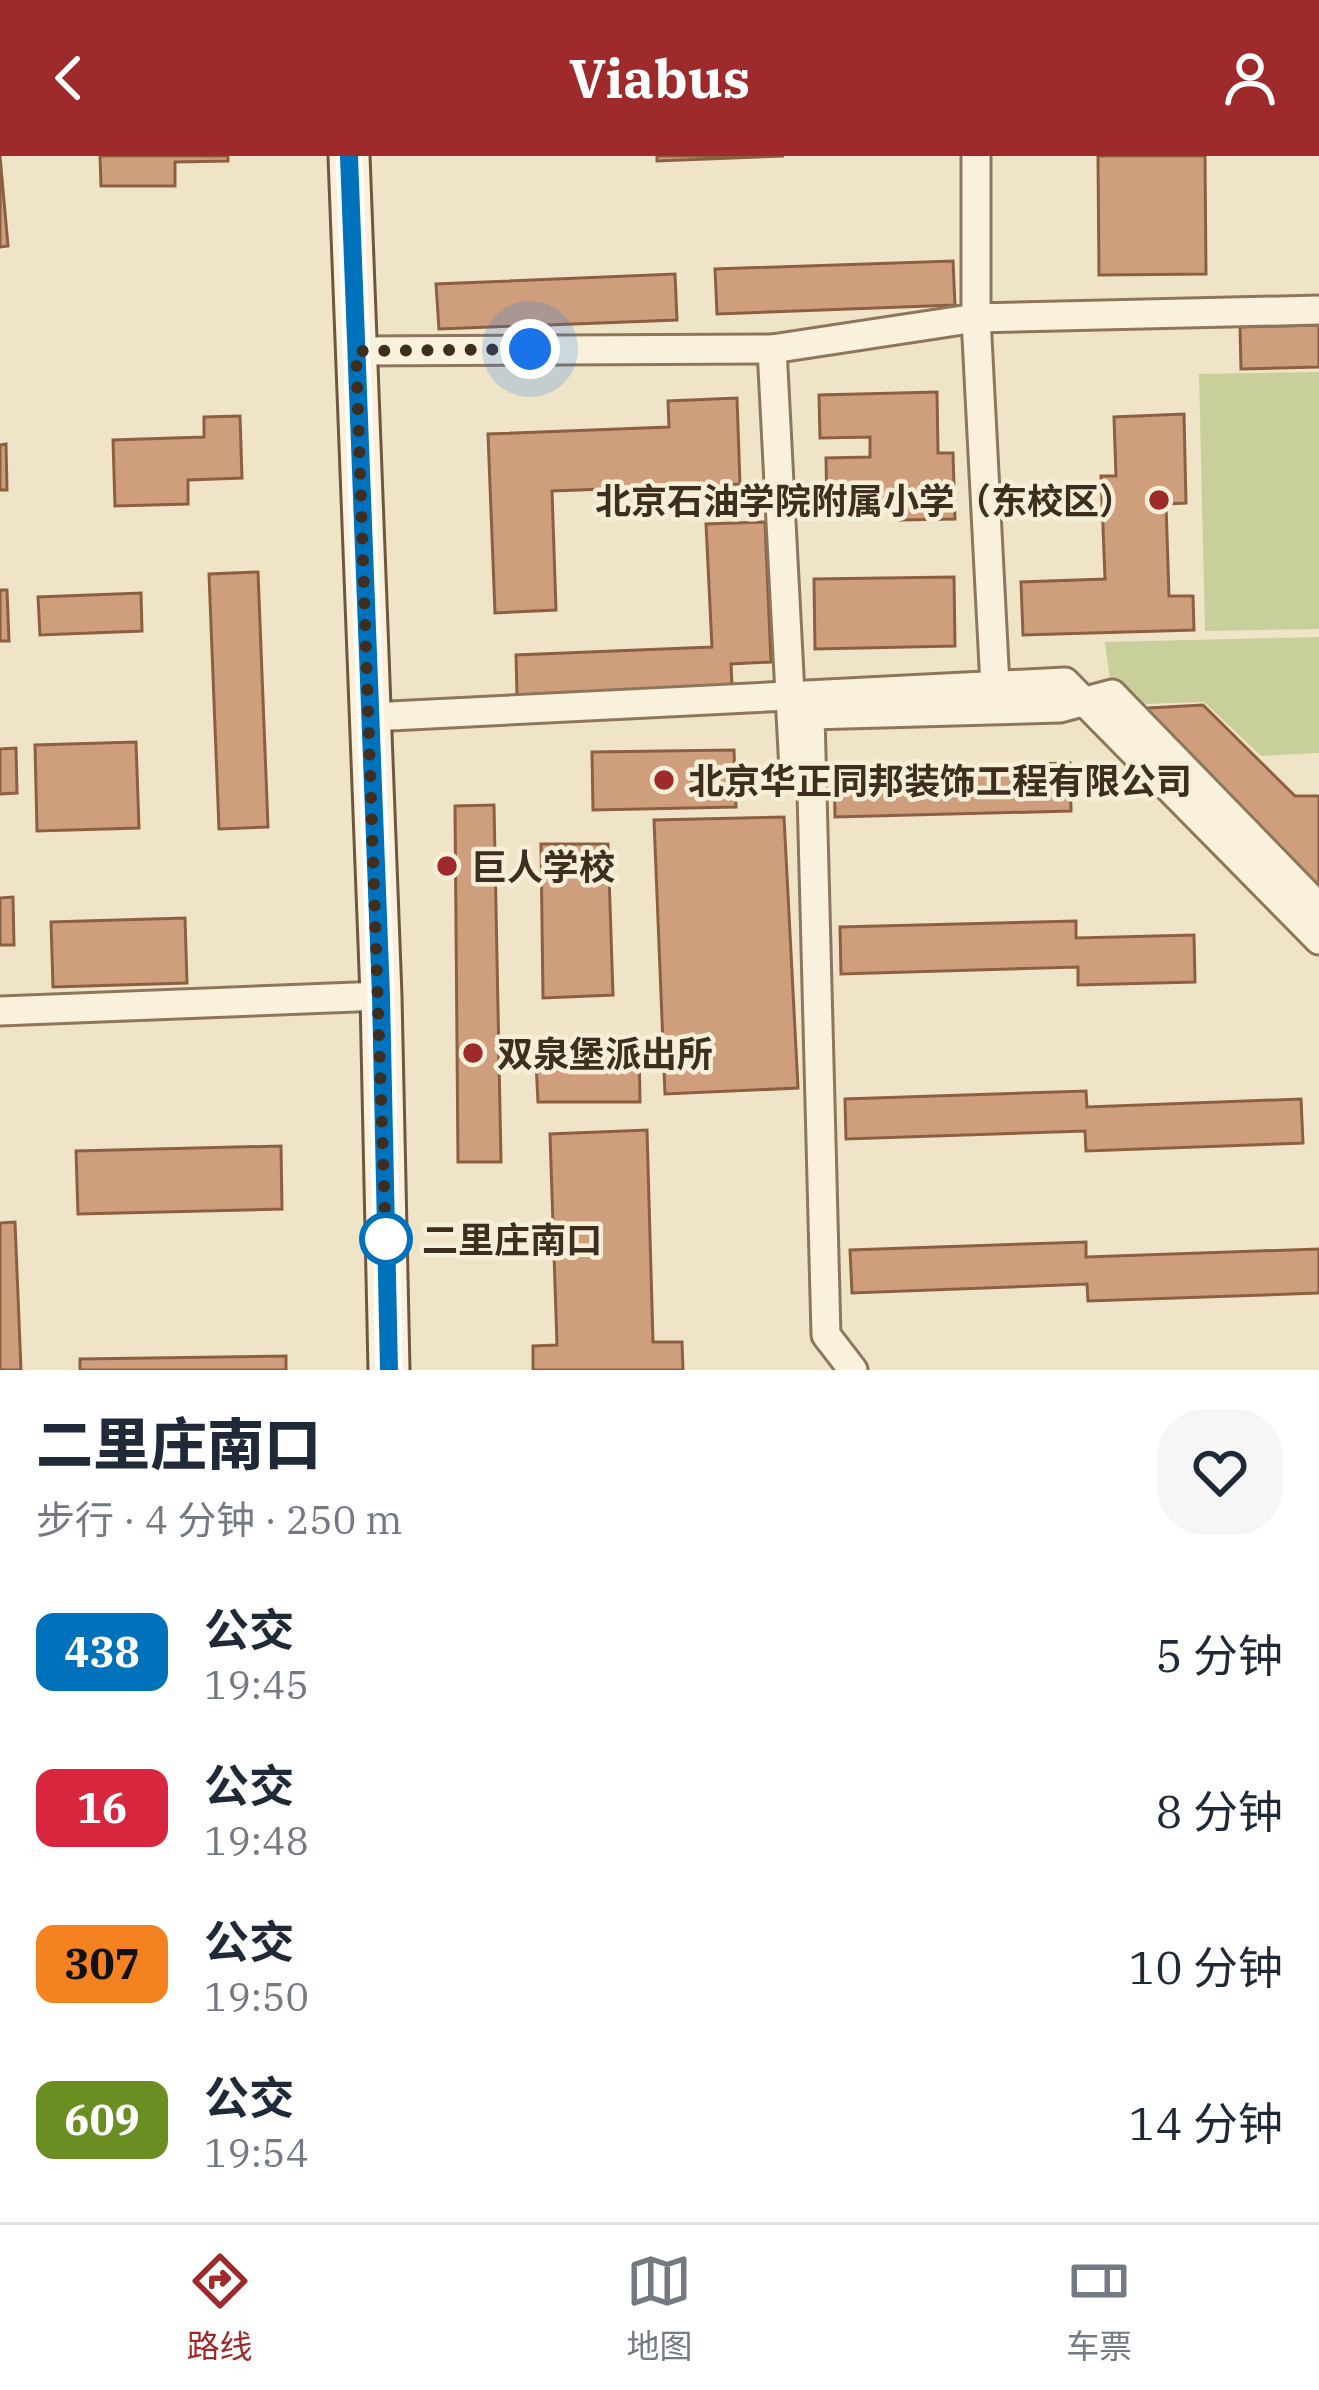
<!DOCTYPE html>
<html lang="zh">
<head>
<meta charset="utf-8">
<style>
	:root { --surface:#fff; --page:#f6f6f7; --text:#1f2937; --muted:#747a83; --line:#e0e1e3; --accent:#9e2a2b }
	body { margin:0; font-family:"IBM Plex Serif","Noto Sans SC",serif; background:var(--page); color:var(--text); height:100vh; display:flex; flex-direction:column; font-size:45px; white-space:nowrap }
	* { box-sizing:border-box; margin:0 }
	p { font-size:39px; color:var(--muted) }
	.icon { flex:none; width:66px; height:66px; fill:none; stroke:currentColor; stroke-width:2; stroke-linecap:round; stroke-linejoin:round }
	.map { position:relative; height:1214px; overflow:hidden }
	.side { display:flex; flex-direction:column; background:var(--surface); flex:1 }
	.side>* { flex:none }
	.badge { padding:0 24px; border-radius:18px; font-size:42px; line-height:78px }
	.you { position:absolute; width:60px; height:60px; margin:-30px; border:9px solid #fff; border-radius:50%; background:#1a73e8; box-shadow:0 0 0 18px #1a73e833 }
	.map>.badge { position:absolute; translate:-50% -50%; box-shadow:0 0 0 6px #fff }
	.round { display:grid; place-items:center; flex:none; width:126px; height:126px; border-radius:48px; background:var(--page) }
	.summary { display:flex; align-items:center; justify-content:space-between; height:204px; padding:0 36px }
	h1 { font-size:57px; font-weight:800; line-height:90px }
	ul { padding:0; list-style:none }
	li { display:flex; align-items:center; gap:36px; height:156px; padding:0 36px }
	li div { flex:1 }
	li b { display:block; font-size:45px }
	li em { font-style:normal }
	li .badge { min-width:132px; font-weight:700; text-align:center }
	header { display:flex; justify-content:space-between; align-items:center; height:156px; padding:0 36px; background:var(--accent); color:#fff; font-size:54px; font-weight:800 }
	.tabs { display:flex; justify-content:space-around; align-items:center; height:168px; border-top:3px solid var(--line); background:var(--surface); font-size:33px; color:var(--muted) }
	.tabs a { display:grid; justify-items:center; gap:6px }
	.tabs .selected { color:var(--accent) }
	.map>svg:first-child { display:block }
	.green { fill:#c9cf9b }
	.building { fill:#cf9f7d; stroke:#8d5f41; stroke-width:3 }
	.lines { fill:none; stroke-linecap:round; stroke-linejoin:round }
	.street-casing { stroke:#8d765c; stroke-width:33 }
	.secondary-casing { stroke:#6f573f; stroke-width:45 }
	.street { stroke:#faf1dc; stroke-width:27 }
	.secondary { stroke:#faf1dc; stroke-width:39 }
	.line-casing { stroke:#fff; stroke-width:27 }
	.line { stroke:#0072bc; stroke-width:18 }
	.walk { stroke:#3d2e20; stroke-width:12; stroke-dasharray:0 21.6 }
	.poi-dot { fill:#9e2a2b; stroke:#f7eed8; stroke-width:4.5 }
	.stop-dot { fill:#fff; stroke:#0072bc; stroke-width:6 }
	.labels { text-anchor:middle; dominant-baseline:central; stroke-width:9; stroke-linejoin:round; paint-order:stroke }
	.poi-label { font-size:36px; font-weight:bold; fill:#3d2e20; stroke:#f7eed8; text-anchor:start }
	.stop-label { font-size:36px; font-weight:bold; fill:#3d2e20; stroke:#f7eed8; text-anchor:start }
</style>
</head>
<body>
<header><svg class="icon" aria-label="back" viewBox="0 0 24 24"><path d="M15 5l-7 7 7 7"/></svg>Viabus<svg class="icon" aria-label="person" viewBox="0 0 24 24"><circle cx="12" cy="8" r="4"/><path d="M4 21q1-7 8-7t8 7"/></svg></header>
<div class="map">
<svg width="1319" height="1214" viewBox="0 0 1319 1214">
	<rect width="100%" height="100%" fill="#f0e4c8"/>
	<g class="green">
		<path d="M1319,216V473L1205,475L1199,218Z"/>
		<path d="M1319,481V597L1261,600L1204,546L1146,548L1132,559L1112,538L1105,486Z"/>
	</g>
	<g class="building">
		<path d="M0,0L8,90L0,91Z"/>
		<path d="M100,0H228V5L175,6V30H101Z"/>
		<path d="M657,0H784L657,5Z"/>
		<path d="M1098,0H1205L1206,118L1099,119Z"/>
		<path d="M953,105L955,149L717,158L715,113Z"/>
		<path d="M675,118L677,164L439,173L436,128Z"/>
		<path d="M1319,169V211L1241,213L1240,171Z"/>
		<path d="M937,236L938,297H953L955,363L900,364V352L827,354L826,302L870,301V281L820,282L819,239Z"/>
		<path d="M737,242L740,328L552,335L556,454L495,457L488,278L669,271L668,245Z"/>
		<path d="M1184,258L1186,347L1166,348L1169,440H1193L1194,474L1023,479L1021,426L1105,423L1101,320H1116L1114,261Z"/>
		<path d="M240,260L242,322L188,324V348L115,350L113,284L204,281V261Z"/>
		<path d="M6,288L7,334H0V289Z"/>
		<path d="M765,366L771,506L731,508L732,530L517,539L516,499L712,491L706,368Z"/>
		<path d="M258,416L268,671L219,673L209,418Z"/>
		<path d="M954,421L955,490L815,493L814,423Z"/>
		<path d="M0,434H7L9,485H0Z"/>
		<path d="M141,437L142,475L40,479L38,441Z"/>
		<path d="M1203,549L1295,640H1319V744L1142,566L1148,552Z"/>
		<path d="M136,586L139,672L37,675L35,589Z"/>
		<path d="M16,592L17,637L0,638V593Z"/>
		<path d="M734,594L736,651L593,654L592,596Z"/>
		<path d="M1070,607L1071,655L835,661L834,613Z"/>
		<path d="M494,649L501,1006H458L455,650Z"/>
		<path d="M784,661L798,932L665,938L654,664Z"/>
		<path d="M541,688H608L613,839L543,842Z"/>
		<path d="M13,741L14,789H0V742Z"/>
		<path d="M185,762L187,827L53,831L51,766Z"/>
		<path d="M1076,765V782L1194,779L1195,826L1078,829V811L841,818L840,771Z"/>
		<path d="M639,886L640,946H538L535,887Z"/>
		<path d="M1086,935L1087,951L1301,943L1303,987L1086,995L1085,975L846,983L845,943Z"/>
		<path d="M647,974L653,1186H682L683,1214H533V1190L557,1189L550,978Z"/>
		<path d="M281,990L282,1053L78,1058L76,995Z"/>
		<path d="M15,1066L21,1214H0V1067Z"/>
		<path d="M1086,1086V1101L1319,1093V1137L1088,1145L1087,1128L852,1137L850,1094Z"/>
		<path d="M286,1200V1214H80V1203Z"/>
	</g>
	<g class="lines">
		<defs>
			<g id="street">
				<path d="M976,0V162L995,530"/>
				<path d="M772,193L794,615"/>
				<path d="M355,195L772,193L976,162L1319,154"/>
				<path d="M371,561L1065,526L1319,784"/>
				<path d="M0,855L381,840"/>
				<path d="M853,1214L826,1179L810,559L1060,552L1112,538L1319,751"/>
			</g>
			<path id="secondary" d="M349,0L381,840L389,1214"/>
		</defs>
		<use href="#street" class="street-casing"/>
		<use href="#secondary" class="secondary-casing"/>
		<use href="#street" class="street"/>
		<use href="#secondary" class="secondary"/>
	</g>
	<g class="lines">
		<defs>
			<path id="line" d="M349,0L381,840L389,1214"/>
		</defs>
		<use href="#line" class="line-casing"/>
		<use href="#line" class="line"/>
		<path class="walk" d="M386,1083V1089L356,195L530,193"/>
	</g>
	<g class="poi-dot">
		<circle cx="1159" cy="344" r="12"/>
		<circle cx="664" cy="624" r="12"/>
		<circle cx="447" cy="710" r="12"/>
		<circle cx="473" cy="897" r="12"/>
	</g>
	<circle class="stop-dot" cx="386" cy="1083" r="24"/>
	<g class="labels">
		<g class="poi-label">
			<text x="1135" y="344" text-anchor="end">北京石油学院附属小学（东校区）</text>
			<text x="688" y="624">北京华正同邦装饰工程有限公司</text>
			<text x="471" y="710">巨人学校</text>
			<text x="497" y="897">双泉堡派出所</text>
		</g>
		<g class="stop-label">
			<text x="422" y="1083">二里庄南口</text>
		</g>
	</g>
</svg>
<div class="you" style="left:530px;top:193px"></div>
</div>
<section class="side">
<div class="summary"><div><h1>二里庄南口</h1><p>步行 · 4 分钟 · 250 m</p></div><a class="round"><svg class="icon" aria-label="heart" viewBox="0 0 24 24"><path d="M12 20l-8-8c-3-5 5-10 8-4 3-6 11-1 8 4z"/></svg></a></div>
<ul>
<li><span class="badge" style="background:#0072bc;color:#fff">438</span><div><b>公交</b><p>19:45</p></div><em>5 分钟</em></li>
<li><span class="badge" style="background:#d7263d;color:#fff">16</span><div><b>公交</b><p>19:48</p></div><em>8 分钟</em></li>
<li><span class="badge" style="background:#f58220;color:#111">307</span><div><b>公交</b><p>19:50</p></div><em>10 分钟</em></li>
<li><span class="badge" style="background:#6b8e23;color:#fff">609</span><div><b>公交</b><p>19:54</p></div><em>14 分钟</em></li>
</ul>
</section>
<nav class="tabs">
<a class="selected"><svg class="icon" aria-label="directions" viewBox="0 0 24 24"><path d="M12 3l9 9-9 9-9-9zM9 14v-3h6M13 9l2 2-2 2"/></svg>路线</a>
<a><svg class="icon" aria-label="map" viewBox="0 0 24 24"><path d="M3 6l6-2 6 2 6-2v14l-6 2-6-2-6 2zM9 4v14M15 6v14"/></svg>地图</a>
<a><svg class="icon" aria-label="tickets" viewBox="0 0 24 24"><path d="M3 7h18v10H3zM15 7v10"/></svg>车票</a>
</nav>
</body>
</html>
